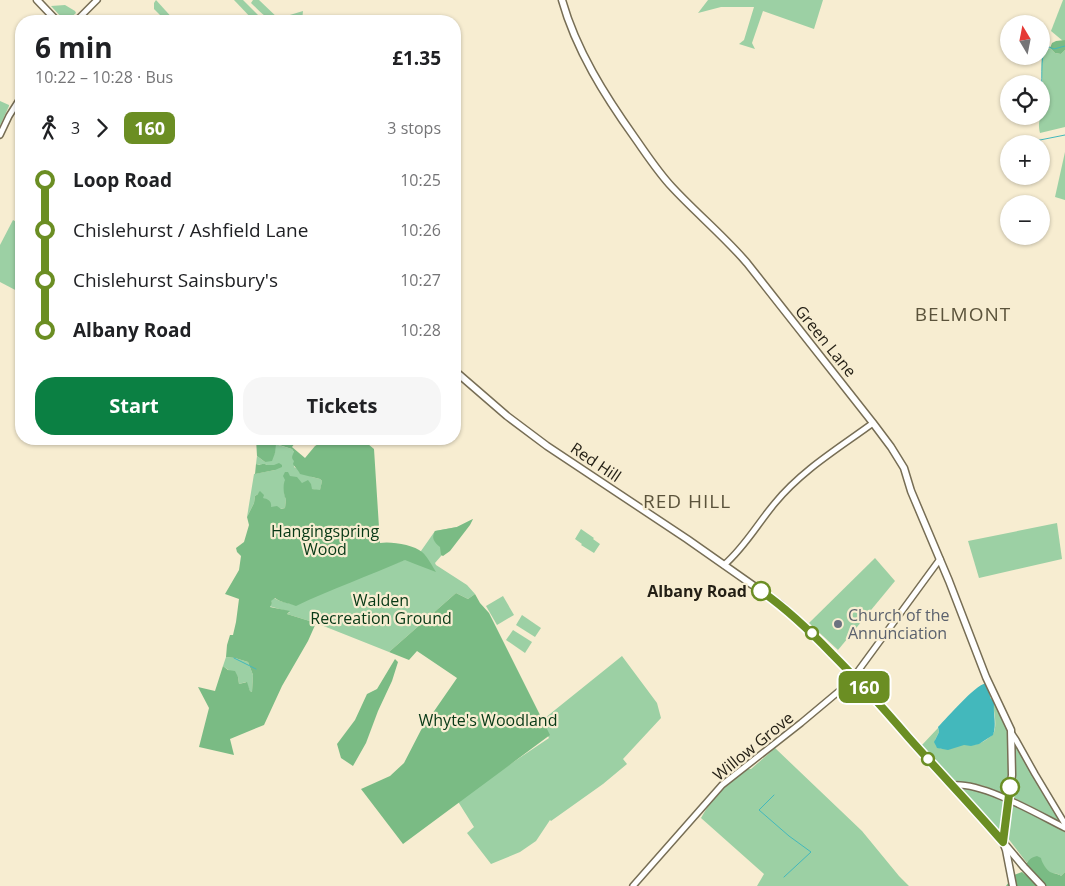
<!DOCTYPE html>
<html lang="en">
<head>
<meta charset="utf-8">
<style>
	:root { --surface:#fff; --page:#f6f6f6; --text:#202124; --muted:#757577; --accent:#0b8043 }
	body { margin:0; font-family:"Open Sans",sans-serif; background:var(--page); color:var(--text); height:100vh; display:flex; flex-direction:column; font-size:19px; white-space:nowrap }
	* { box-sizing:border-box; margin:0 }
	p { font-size:16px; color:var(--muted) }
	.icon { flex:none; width:28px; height:28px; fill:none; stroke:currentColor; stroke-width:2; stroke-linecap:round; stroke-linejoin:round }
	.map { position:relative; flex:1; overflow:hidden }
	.side { position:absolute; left:15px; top:15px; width:446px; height:430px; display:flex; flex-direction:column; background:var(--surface); border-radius:20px; box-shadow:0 1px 4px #0004 }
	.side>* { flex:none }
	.badge { padding:0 10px; border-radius:8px; font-size:18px; line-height:32px }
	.needle { width:32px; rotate:350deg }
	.fabs { position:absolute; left:1000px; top:15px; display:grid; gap:10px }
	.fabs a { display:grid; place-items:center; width:50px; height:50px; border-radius:50%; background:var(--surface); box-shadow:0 1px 4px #0004; font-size:25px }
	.map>.badge { position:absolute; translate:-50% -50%; box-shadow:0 0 0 2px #fff }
	.legs { display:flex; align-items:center; gap:8px; height:55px; padding:0 20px; font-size:16px }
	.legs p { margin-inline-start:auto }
	.summary { display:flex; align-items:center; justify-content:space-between; height:85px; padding:0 20px }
	h1 { font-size:28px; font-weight:700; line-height:38px }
	.action { display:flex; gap:10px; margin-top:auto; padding:10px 20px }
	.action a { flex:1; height:58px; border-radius:20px; background:var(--accent); color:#fff; font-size:20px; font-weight:700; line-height:58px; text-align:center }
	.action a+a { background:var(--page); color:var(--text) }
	ul { padding:0 20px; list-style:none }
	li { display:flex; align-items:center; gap:18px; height:50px; font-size:19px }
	li i { display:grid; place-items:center; width:8px; height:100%; margin:0 6px; background:currentColor }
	li i::after { content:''; width:12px; height:12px; margin:-6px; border:4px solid; border-radius:50%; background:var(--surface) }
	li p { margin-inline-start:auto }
	li:first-child i { background:linear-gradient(#0000 50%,currentColor 0) }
	li:last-child i { background:linear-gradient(currentColor 50%,#0000 0) }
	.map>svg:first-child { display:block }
	.green { fill:#9cd0a4 }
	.forest { fill:#7abb84 }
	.water { fill:#43b8bc }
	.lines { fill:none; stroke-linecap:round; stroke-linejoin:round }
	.stream { stroke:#43b8bc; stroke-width:1 }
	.minor-casing { stroke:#776e55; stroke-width:8 }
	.major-casing { stroke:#776e55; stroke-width:9 }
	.minor { stroke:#fff; stroke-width:5 }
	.major { stroke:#fff; stroke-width:6 }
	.line-1-casing { stroke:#fff; stroke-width:11 }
	.line-1 { stroke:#6b8e23; stroke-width:8 }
	.stop-1-dot { fill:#fff; stroke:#6b8e23; stroke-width:2.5 }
	.worship-dot { fill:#6b7280; stroke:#f7edd1; stroke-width:2 }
	.labels { text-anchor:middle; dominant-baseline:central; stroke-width:4.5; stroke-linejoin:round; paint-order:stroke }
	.street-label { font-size:16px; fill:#231f15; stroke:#f7edd1 }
	.park-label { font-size:16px; fill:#073916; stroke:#f7edd1 }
	.stop-label { font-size:16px; font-weight:bold; fill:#231f15; stroke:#f7edd1; text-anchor:end }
	.worship-label { font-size:16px; fill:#5b616d; stroke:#f7edd1; text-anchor:start }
	.quarter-label { font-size:19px; letter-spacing:1px; fill:#5b533b; stroke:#f7edd1 }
</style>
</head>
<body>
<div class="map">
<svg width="1065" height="886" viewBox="0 0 1065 886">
	<rect width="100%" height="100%" fill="#f7edd1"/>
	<g class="green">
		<path d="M156,0L175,21H166L154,9V3Z"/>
		<path d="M234,0H243L264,21H254Z"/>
		<path d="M253,0H259L281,21C266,21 261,12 251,3Z"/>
		<path d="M708,0H823L814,29L763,11L752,43L755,49L739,44L744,40L754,7H721L698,13Z"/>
		<path d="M1063,0H1065V40L1063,41L1051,31Z"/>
		<path d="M65,5L75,11L76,13L69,19H63L51,6Z"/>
		<path d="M303,11L302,21H283L280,18Z"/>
		<path d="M1050,48L1055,53L1061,54L1065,50V127L1040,133C1037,119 1042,118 1043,106C1044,87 1040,69 1042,51Z"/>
		<path d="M0,101L9,105V106L0,126Z"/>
		<path d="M1065,152V200L1055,197Z"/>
		<path d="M13,220L21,225V293L0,282V245Z"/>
		<path d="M275,444L292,449L294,452V467L312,477L320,479L322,481L320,491L312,489L302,483L285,480L284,493L286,499L285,508C270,512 268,503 258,494L255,496L254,503L247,517L254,474L275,470L274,465H267L265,464H262L261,465L256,464L257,456L265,462L275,453Z"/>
		<path d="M473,519L435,563L436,565L467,585L475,594L468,599L456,593L389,652L316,623L287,614L290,612L269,606L272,603L270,601L274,598C280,602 289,603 296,605L327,590L404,560L421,551L435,531L457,527Z"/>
		<path d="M1057,523L1062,559L979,578L968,541Z"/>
		<path d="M581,529L594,538L593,539L600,544L594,553L581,545L582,544L575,539Z"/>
		<path d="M875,558L895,581L838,650L809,623Z"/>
		<path d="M503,596L514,615L497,625L486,606Z"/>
		<path d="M522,615L541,628L535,637L516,625Z"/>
		<path d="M513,630L532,642L525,653L506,640Z"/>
		<path d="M622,656L657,703L661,718L623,759L627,764L603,784L551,821L550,820L536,841L520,852L491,864L467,833L474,827L457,800L549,738L540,722Z"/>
		<path d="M226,657L235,658L248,662L253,675L252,692L250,691L246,682L239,684L238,677L223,666Z"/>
		<path d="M995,704H996L1008,729L1009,776L1007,795L984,786L952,780L921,746L938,728L939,732L935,740L936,746C944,752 952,748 961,745C967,744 971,746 977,744C980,744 991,737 993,734C997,728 995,713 993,707Z"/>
		<path d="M1015,742L1061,822L1012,797Z"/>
		<path d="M775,748L862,831L899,876L909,886H757L764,874L701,818C712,797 729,783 747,769H751Z"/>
		<path d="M963,787L984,792L1006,801L1001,833L961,788Z"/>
		<path d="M1011,805C1024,805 1053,825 1065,832V872L1061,876L1058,874L1050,873L1042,864L1028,861L1027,863L1007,837L1010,806Z"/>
	</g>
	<g class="forest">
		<path d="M1065,40V50L1061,54L1055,53L1050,48L1052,43L1056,41Z"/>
		<path d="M256,439H298L292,447L305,458L315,446L326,439H362L374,449L380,543C391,541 414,545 422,552C428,557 432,566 436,572L415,564L405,560C369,576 331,589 296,606C289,603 279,602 275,598L271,601L272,603L270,607L290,611L287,614L316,623L308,641L282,686L264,725L230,739L234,755L199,747L209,708L198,687L215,691L223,666L228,670L235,671L238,677L239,684L247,682L250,691L252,692L253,675L248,662L235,658L226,657L227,645L230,635H233L236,622L239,599L225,594L239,570L241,556L237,552L236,548L244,542L249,525L247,517L254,503L255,496L258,494L259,492L260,491L264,495L263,498C268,499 272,501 271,507L277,506L281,509L285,508L286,499C283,495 283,483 285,480L283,476L285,472H288L290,476L297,477L302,483L308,480L311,484L312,489L320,490L322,481L320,479L300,474C298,469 295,468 293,464L294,461C291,458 292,456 294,452L292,449L276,444L275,453L272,461L265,462L257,456Z"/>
		<path d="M279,463L282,465V467L275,470L255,474L256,464L260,465L262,464H265L267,465H274Z"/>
		<path d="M473,519L470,525L450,551L443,556L441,555L440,547C434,542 431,538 435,531L457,527Z"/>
		<path d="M456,593L468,599L475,594L480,603L489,613L550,735L403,844L361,789L390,776L404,763L421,730L457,678L417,651L409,660L389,652Z"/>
		<path d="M395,659L398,662L392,681L378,711L366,743L353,766L341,758L337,744L355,720L367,694L377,689Z"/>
		<path d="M1037,856L1041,858C1042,863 1046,869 1050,872C1053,874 1058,873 1061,876L1065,872V886H1044L1025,867C1028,860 1030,858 1037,856Z"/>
		<path d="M1022,872L1039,886H1006L1014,875Z"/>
	</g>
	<path class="water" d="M986,683L991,699L994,700L996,703L994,704C993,714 997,725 993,735L979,744L971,746L964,745L948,750L937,748L934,742L939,732L938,727C948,717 974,686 986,683Z"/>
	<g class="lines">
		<g class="stream">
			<path d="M1041,109C1043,88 1040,69 1044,49L1049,47L1054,49L1065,46"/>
			<path d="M1035,141L1065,135"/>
			<path d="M234,658L256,669"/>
			<path d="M774,795L759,810L789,836L811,852L784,877"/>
		</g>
		<defs>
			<g id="minor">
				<path d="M76,21L97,0"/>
				<path d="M0,135L9,116L21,97"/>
				<path d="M724,565C745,547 758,523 775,503C802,470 839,448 873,423"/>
				<path d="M1012,734L1016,740L1035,774L1065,824"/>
				<path d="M952,785C983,782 1037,814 1065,828"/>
				<path d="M633,886L722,785L801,723L850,682L940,559"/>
			</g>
			<g id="major">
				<path d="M37,0L57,21"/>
				<path d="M562,0C576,50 605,96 635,138C647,155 658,172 672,187C696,213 724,236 747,263L873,423L891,447L904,468L911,491L949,581L986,677L1011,730L1012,775L1003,842L1006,850L1013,886"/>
				<path d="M455,371L507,416L547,446L687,539L781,605L810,631L872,696L931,763L986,822L1024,867L1042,886"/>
			</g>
		</defs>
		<use href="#minor" class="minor-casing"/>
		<use href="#major" class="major-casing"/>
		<use href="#minor" class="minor"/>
		<use href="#major" class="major"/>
	</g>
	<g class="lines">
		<defs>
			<path id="line-1" d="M761,591C787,609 810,631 832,654C859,681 884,709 909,738C940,773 973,807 1003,842L1010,787"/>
		</defs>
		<use href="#line-1" class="line-1-casing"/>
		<use href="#line-1" class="line-1"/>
	</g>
	<g class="stop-1-dot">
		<circle cx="761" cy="591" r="9"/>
		<circle cx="812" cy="633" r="6"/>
		<circle cx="928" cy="759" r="6"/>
		<circle cx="1010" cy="787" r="9"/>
	</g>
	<circle class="worship-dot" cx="838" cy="624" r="5"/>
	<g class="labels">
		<g class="street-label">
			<text transform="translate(826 341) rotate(51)">Green Lane</text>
			<text transform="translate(596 462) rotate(34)">Red Hill</text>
			<text transform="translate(753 746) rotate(-39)">Willow Grove</text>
		</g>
		<g class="park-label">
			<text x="325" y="531">Hangingspring<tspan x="325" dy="18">Wood</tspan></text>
			<text x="381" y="600">Walden<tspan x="381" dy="18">Recreation Ground</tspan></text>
			<text x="488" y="720">Whyte's Woodland</text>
		</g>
		<g class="stop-label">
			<text x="747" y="591">Albany Road</text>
		</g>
		<g class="worship-label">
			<text x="848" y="615">Church of the<tspan x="848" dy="18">Annunciation</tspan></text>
		</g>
		<g class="quarter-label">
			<text x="963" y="314">BELMONT</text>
			<text x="687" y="501">RED HILL</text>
		</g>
	</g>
</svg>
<div class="fabs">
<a><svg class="needle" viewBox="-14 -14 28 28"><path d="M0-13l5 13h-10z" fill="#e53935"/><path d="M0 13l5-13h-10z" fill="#757577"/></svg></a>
<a><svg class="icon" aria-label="locate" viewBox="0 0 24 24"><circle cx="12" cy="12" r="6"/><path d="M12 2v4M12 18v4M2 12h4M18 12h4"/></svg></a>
<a>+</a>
<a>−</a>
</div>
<b class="badge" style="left:864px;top:687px;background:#6b8e23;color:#fff">160</b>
<section class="side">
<div class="summary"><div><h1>6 min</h1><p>10:22 – 10:28 · Bus</p></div><b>£1.35</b></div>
<div class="legs"><svg class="icon" aria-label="walk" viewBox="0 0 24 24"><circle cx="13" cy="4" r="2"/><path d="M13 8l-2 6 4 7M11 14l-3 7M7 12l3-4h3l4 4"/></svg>3<svg class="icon" aria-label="forward" viewBox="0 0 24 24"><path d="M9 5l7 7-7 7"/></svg><b class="badge" style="background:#6b8e23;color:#fff">160</b><p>3 stops</p></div>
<ul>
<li><i style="color:#6b8e23"></i><b>Loop Road</b><p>10:25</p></li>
<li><i style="color:#6b8e23"></i><span>Chislehurst / Ashfield Lane</span><p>10:26</p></li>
<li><i style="color:#6b8e23"></i><span>Chislehurst Sainsbury's</span><p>10:27</p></li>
<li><i style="color:#6b8e23"></i><b>Albany Road</b><p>10:28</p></li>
</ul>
<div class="action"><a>Start</a><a>Tickets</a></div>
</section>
</div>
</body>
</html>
